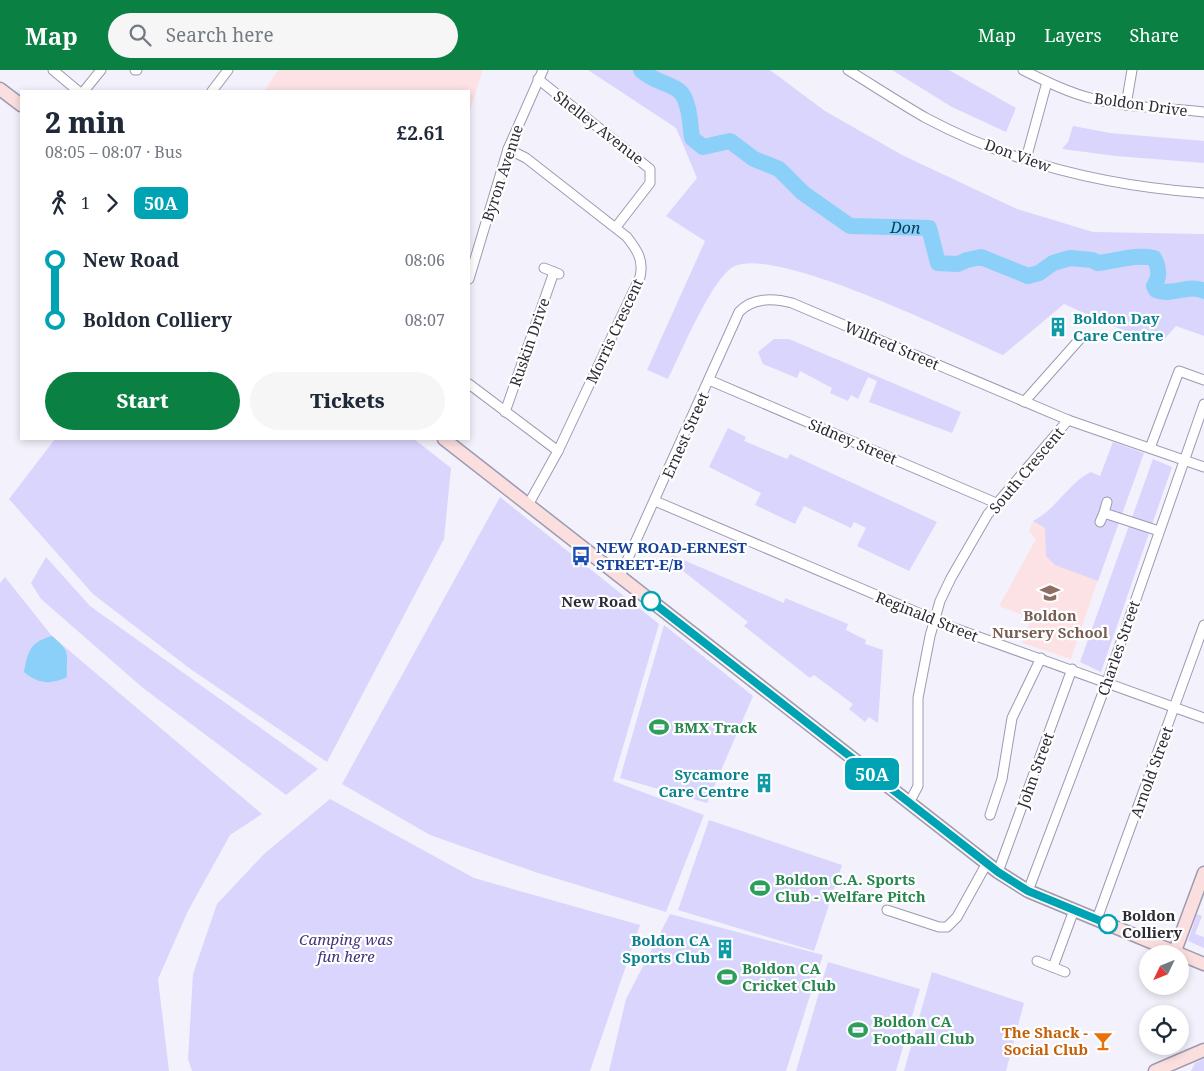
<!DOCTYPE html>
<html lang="en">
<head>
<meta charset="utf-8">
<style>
	:root { --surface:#fff; --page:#f6f6f7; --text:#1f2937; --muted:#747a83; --accent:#0b8043 }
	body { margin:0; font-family:"Noto Serif",serif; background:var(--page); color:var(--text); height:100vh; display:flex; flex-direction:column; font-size:19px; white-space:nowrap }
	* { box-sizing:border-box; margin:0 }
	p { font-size:16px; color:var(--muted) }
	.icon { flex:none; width:28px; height:28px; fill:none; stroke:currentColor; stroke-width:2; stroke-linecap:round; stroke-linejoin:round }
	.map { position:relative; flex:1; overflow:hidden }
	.details { position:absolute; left:20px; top:20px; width:450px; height:350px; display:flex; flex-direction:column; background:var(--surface); border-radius:0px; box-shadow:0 2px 8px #0003 }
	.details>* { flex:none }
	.badge { padding:0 10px; border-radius:8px; font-size:18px; line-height:32px }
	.needle { width:32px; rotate:227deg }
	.tools { position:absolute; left:1139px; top:875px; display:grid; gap:10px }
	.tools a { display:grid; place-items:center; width:50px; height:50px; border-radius:50%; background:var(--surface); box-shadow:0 2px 8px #0003; font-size:25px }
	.map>.badge { position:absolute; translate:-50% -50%; box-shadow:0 0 0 2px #fff }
	.legs { display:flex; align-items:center; gap:8px; height:55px; padding:0 25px; font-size:16px }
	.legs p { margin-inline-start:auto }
	.headline { display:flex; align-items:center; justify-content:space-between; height:85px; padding:0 25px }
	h1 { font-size:28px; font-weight:800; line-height:38px }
	.action { display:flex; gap:10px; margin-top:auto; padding:10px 25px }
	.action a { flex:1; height:58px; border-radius:30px; background:var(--accent); color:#fff; font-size:20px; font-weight:800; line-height:58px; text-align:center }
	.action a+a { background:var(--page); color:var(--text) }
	ul { padding:0 25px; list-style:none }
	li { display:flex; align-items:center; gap:18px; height:60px; font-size:19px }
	li i { display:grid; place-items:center; width:8px; height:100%; margin:0 6px; background:currentColor }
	li i::after { content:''; width:12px; height:12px; margin:-6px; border:4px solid; border-radius:50%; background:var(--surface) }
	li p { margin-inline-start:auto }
	li:first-child i { background:linear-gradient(#0000 50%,currentColor 0) }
	li:last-child i { background:linear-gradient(currentColor 50%,#0000 0) }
	header { display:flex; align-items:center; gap:30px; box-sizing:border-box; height:70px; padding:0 25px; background:var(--accent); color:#fff }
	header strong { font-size:24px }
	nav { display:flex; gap:28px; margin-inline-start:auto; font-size:18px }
	.search { width:350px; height:45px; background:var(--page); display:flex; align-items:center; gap:12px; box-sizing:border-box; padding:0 18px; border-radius:28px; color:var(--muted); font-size:19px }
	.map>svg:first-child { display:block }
	.education { fill:#fde2e5 }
	.green { fill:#d9d5fd }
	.water { fill:#8ad0f8 }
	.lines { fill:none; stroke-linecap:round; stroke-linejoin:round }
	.river { stroke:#8ad0f8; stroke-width:16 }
	.street-casing { stroke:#9d9ab2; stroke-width:11 }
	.secondary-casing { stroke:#9d9ab2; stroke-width:15 }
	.street { stroke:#fff; stroke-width:9 }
	.secondary { stroke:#fbdede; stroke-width:12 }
	.line-1-casing { stroke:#fff; stroke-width:11 }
	.line-1 { stroke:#00a3b4; stroke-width:8 }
	.stop-1-dot { fill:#fff; stroke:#00a3b4; stroke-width:2.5 }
	.labels { text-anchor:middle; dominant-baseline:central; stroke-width:4.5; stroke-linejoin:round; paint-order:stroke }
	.street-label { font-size:15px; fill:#2d2c35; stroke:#fff }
	.culture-label { font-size:15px; font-weight:bold; fill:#0d838f; stroke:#fff; text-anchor:end }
	.transit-label { font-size:15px; font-weight:bold; fill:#164399; stroke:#fff; text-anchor:start }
	.stop-label { font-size:15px; font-weight:bold; fill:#2d2c35; stroke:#fff; text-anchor:end }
	.education-label { font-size:15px; font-weight:bold; fill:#785e54; stroke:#fff }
	.leisure-label { font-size:15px; font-weight:bold; fill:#27864d; stroke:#fff; text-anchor:start }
	.park-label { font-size:15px; font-style:italic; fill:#43317b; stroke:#fff }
	.food-label { font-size:15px; font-weight:bold; fill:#c56008; stroke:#fff; text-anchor:end }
	.water-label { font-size:16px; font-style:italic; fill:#04405b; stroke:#fff }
</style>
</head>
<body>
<header>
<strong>Map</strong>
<div class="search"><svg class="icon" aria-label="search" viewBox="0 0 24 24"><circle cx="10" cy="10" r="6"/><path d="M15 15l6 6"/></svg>Search here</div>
<nav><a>Map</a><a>Layers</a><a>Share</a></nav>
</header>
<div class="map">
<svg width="1204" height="1001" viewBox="0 0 1204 1001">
	<rect width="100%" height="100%" fill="#f3f2fc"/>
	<g class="education">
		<path d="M278,0H483L469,43V21H264Z"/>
		<path d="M1052,439L1112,468L1071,589L1022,573L1031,548L999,536L1036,469L1029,461L1033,451Z"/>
	</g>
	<g class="green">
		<path d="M588,0H770L825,41L902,85L1017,139L1093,162L1204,164V266L1176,256L1161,273L1118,258L1064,234L1003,285C955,264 780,177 735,196C713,205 680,285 668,309L647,300L705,171L666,146L697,108L676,58Z"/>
		<path d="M892,0H949L1016,38L1006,62L952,37Z"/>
		<path d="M1073,56L1110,63L1204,71V93L1116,86L1062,79L1068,72Z"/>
		<path d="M774,269H789L961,342L952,363L869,332L877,311L868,307L858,329L851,325L848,331L830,323L832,318L800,301L797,308L763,294L758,282Z"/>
		<path d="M728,358L746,367L744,371L787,389L790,384L937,452L909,501L857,476L866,458L854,452L851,458L804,436L795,454L755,435L761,423L709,397Z"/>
		<path d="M55,369H414L451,398L444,469L327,692L189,598L93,524L9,429Z"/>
		<path d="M1113,372L1144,383L1098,511L1055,495L1046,486L1045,458L1033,451C1057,439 1068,413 1091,402L1100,406Z"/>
		<path d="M1153,389L1172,397L1101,602L1080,592Z"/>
		<path d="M500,427L659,554L613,711L704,745L666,842L538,803L430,765L342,714Z"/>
		<path d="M672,485L784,533L785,528L848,554L846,560L866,570L865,574L883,580L878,653L869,647L865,652L849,639L853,634L814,605L810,608L744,556L748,552L669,490Z"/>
		<path d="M46,487L90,536L318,699L286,725L143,618L41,529L31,513Z"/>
		<path d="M5,507L52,566L262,744L230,765L188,841L158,909L169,1001H0V513Z"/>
		<path d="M664,555L753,626L707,733L620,708Z"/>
		<path d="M330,729L474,808L640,855L590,1001H192L188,989L193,904L217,834L264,784Z"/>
		<path d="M709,750L842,795L814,881L678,840Z"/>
		<path d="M670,844L823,885L786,1001H609L626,929Z"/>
		<path d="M1197,844L1202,846L1195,864L1204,867V878L1188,871Z"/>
		<path d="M828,892L920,919L896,1001H796Z"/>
		<path d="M932,902L1024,933L1006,1001H904Z"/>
		<path d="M1204,989V1001H1191L1195,993Z"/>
	</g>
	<path class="water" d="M52,566C72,583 66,583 67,607C51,615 38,614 24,602C28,581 30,572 52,566Z"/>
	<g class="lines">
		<path class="river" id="s1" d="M641,0C653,11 665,12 678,20C690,28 690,55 692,68L703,77L730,71L754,89L779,99L803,123L850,156L929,158L938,193L958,194L967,190L981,187L1028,206L1039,203L1053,193L1070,188L1092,190L1098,193C1118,191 1134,184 1154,188C1159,197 1160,208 1154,216L1156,220C1171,227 1189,213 1204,221"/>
		<defs>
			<g id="street">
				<path d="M53,0L78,21"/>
				<path d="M135,0H137"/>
				<path d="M848,0C874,16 900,33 926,48C1012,94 1108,116 1204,123"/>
				<path d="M1023,0C1045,11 1069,23 1094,29C1129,38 1168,38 1204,42"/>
				<path d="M538,9L650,99V113L616,157"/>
				<path d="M84,21L101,0"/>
				<path d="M212,21L228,0"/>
				<path d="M1126,35L1132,0"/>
				<path d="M508,79L526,88L627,167C637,180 644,190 640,207L558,381L528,435"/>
				<path d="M1026,89L1047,12"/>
				<path d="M544,198L559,204"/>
				<path d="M469,209L508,79L543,0"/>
				<path d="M709,310L996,433"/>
				<path d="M469,314L558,381"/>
				<path d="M1024,332L1079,270"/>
				<path d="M505,342L554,202"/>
				<path d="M1150,378L1179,301L1204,310"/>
				<path d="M655,431L954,558L1204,648"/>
				<path d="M1107,432L1104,443L1159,461"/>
				<path d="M1100,452L1104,443"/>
				<path d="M620,506L739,242C753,227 773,228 792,233L1068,350L1204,397"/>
				<path d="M909,733L918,716V628L930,566L940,531L951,508L988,444L1068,350"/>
				<path d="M990,745L1002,709L1012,648L1041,588"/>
				<path d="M998,802L1072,599"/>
				<path d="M1028,821L1107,612L1204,334"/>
				<path d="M887,840L939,857H947L957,847L987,793"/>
				<path d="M1097,849L1204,555"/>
				<path d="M1037,891L1065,902"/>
				<path d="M1053,897L1074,840"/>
			</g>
			<g id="secondary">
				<path d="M0,19L21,35"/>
				<path d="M444,369L998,802L1028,821L1204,894"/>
				<path d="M1175,881L1204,803"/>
				<path d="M1155,1001L1204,980"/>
			</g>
		</defs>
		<use href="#street" class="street-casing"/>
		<use href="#secondary" class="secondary-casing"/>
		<use href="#street" class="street"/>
		<use href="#secondary" class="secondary"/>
	</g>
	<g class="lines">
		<defs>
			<path id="line-1" d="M651,531L998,802L1028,821L1108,854"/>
		</defs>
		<use href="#line-1" class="line-1-casing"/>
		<use href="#line-1" class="line-1"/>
	</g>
	<defs>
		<symbol id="building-bare" viewBox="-9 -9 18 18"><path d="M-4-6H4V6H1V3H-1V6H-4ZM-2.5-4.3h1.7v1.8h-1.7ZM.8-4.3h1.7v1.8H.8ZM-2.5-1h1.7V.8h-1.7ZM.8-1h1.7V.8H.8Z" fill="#0f9aa8" stroke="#fff" stroke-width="2.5" paint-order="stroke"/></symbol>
		<symbol id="bus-bare" viewBox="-9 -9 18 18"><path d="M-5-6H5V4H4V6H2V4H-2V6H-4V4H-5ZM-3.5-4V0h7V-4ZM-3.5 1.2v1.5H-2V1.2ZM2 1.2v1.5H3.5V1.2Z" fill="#1a4fb4" stroke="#fff" stroke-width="2.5" paint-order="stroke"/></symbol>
		<symbol id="school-bare" viewBox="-9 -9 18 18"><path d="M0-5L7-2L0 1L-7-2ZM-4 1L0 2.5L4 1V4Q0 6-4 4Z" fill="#8d6e63" stroke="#fff" stroke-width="2.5" paint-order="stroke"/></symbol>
		<symbol id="stadium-bare" viewBox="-9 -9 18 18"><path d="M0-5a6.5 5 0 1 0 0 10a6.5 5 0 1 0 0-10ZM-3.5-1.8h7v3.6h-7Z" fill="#2e9e5b" stroke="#fff" stroke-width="2.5" paint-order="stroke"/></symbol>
		<symbol id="bar-bare" viewBox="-9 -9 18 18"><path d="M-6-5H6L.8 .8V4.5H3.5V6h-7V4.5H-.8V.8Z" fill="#e8710a" stroke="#fff" stroke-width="2.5" paint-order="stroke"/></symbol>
	</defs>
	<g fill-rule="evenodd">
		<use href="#building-bare" x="1044" y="243" width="28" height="28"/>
		<use href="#bus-bare" x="567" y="472" width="28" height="28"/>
		<use href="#school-bare" x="1036" y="509" width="28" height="28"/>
		<use href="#stadium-bare" x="645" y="643" width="28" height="28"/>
		<use href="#building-bare" x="750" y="699" width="28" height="28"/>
		<use href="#stadium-bare" x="746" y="804" width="28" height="28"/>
		<use href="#building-bare" x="711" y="865" width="28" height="28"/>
		<use href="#stadium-bare" x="713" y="893" width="28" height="28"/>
		<use href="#stadium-bare" x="844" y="946" width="28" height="28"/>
		<use href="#bar-bare" x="1089" y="957" width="28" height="28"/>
	</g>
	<g class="stop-1-dot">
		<circle cx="651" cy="531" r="9"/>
		<circle cx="1108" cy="854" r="9"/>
	</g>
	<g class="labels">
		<g class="street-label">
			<text transform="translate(1141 34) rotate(8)">Boldon Drive</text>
			<text transform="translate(599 57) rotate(38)">Shelley Avenue</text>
			<text transform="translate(1018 85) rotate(20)">Don View</text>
			<text transform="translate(502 103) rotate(-72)">Byron Avenue</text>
			<text transform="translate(614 261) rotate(-65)">Morris Crescent</text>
			<text transform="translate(529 272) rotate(-71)">Ruskin Drive</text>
			<text transform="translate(892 275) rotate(23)">Wilfred Street</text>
			<text transform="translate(685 365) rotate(-66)">Ernest Street</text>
			<text transform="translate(853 371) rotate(23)">Sidney Street</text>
			<text transform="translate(1026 400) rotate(-50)">South Crescent</text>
			<text transform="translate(927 546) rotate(22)">Reginald Street</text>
			<text transform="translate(1118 578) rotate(-71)">Charles Street</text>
			<text transform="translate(1035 700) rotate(-70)">John Street</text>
			<text transform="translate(1151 702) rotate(-70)">Arnold Street</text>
		</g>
		<g class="culture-label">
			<text x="1073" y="248" text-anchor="start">Boldon Day<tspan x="1073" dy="17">Care Centre</tspan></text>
			<text x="749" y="704">Sycamore<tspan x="749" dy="17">Care Centre</tspan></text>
			<text x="710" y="870">Boldon CA<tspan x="710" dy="17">Sports Club</tspan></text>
		</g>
		<g class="transit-label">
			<text x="596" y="477">NEW ROAD-ERNEST<tspan x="596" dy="17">STREET-E/B</tspan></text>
		</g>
		<g class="stop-label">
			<text x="637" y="531">New Road</text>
			<text x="1122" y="845" text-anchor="start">Boldon<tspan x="1122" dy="17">Colliery</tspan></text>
		</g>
		<g class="education-label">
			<text x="1050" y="545">Boldon<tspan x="1050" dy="17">Nursery School</tspan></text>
		</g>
		<g class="leisure-label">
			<text x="674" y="657">BMX Track</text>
			<text x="775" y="809">Boldon C.A. Sports<tspan x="775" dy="17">Club - Welfare Pitch</tspan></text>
			<text x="742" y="898">Boldon CA<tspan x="742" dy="17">Cricket Club</tspan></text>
			<text x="873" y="951">Boldon CA<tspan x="873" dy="17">Football Club</tspan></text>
		</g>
		<g class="park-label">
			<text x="346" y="869">Camping was<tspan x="346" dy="17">fun here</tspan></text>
		</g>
		<g class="food-label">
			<text x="1088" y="962">The Shack -<tspan x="1088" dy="17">Social Club</tspan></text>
		</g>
		<g class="water-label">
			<text stroke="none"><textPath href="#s1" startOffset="339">Don</textPath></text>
		</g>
	</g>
</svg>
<div class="tools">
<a><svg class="needle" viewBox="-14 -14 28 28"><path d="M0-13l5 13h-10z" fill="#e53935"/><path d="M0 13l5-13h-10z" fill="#747a83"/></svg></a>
<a><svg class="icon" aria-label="locate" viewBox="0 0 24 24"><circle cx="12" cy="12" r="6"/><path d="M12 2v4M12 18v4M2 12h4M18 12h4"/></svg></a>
</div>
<b class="badge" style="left:872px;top:704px;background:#00a3b4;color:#fff">50A</b>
<section class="details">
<div class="headline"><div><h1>2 min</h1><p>08:05 – 08:07 · Bus</p></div><b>£2.61</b></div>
<div class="legs"><svg class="icon" aria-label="walk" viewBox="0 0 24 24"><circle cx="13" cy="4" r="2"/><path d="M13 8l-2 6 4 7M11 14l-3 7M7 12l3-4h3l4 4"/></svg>1<svg class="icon" aria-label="forward" viewBox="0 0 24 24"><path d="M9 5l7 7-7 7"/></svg><b class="badge" style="background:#00a3b4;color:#fff">50A</b></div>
<ul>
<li><i style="color:#00a3b4"></i><b>New Road</b><p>08:06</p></li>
<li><i style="color:#00a3b4"></i><b>Boldon Colliery</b><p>08:07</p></li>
</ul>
<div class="action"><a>Start</a><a>Tickets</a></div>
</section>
</div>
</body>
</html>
